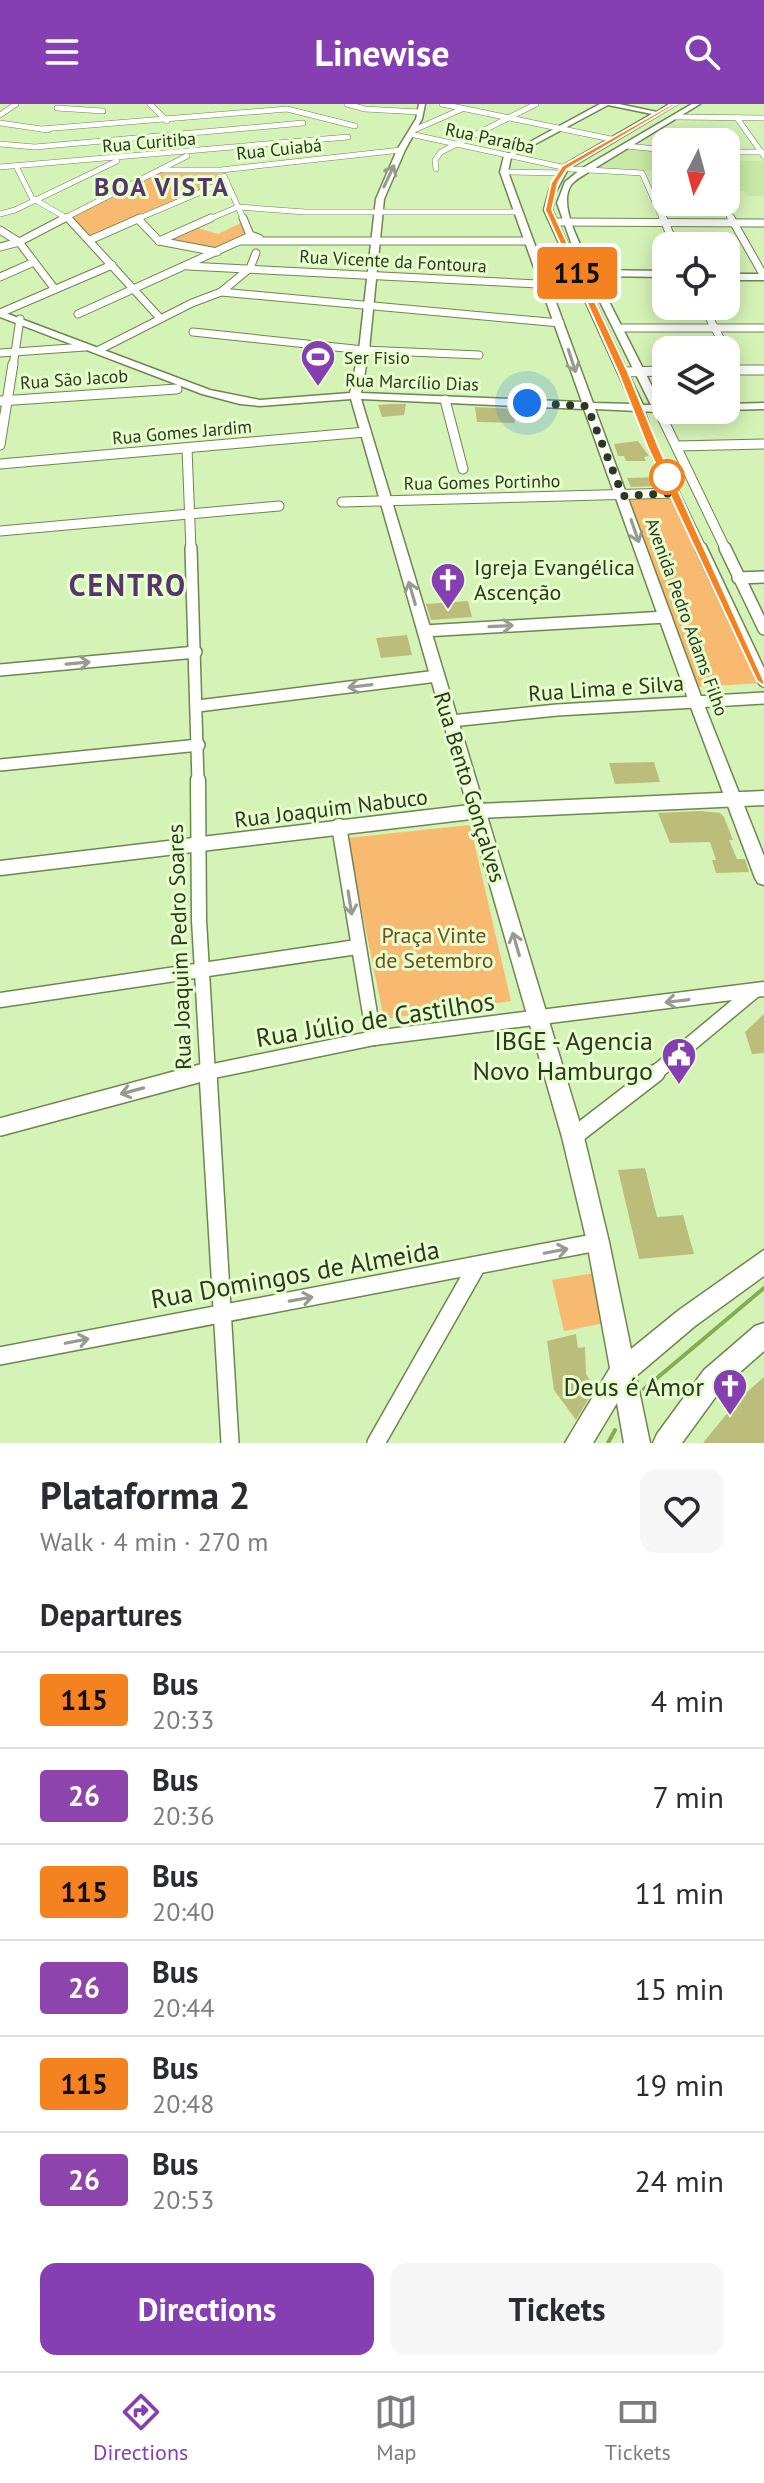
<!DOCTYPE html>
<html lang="en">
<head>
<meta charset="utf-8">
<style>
	:root { --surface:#fff; --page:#f7f7f7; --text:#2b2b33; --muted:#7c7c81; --line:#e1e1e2; --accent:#853fb3 }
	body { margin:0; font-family:"PT Sans",sans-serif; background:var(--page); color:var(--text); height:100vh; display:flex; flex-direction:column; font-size:30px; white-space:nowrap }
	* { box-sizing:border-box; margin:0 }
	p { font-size:26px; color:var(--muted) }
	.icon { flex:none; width:44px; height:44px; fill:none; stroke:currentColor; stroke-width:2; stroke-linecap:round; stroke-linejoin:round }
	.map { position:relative; height:1339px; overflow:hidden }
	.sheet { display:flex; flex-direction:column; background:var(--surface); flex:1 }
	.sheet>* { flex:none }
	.badge { padding:0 16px; border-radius:6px; font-size:28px; line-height:52px }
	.needle { width:52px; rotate:186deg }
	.controls { position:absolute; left:652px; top:24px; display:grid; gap:16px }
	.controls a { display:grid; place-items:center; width:88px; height:88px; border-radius:16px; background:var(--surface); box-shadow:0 4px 20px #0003; font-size:40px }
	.you { position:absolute; width:40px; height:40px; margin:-20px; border:6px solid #fff; border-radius:50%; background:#1a73e8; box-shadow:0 0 0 12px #1a73e833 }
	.map>.badge { position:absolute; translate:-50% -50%; box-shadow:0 0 0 4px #fff }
	h2 { padding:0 40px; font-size:30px; line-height:72px }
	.round { display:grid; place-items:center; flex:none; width:84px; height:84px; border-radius:16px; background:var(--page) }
	.overview { display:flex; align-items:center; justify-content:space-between; height:136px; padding:0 40px }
	h1 { font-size:38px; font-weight:700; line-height:60px }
	.button { display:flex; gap:16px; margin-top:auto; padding:16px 40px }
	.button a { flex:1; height:92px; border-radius:16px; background:var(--accent); color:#fff; font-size:32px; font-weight:700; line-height:92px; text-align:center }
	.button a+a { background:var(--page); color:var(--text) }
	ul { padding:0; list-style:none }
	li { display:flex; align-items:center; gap:24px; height:96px; padding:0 40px; border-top:2px solid var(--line) }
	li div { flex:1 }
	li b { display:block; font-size:30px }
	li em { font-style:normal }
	li .badge { min-width:88px; font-weight:700; text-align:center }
	header { display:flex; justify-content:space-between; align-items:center; height:104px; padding:0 40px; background:var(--accent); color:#fff; font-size:36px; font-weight:700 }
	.tab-bar { display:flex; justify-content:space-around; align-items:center; height:112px; border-top:2px solid var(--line); background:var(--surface); font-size:22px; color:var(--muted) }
	.tab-bar a { display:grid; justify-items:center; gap:4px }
	.tab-bar .current { color:var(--accent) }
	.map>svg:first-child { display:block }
	.built { fill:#c9eaa6 }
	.green { fill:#f8b971 }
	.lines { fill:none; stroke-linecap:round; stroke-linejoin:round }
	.stream { stroke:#84ad50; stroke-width:4 }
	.building { fill:#bcbd7b }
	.minor-far5-casing { stroke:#6d874e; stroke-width:6 }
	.minor-far4-casing { stroke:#6d874e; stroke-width:9 }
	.minor-far3-casing { stroke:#6d874e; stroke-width:11 }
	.minor-far2-casing { stroke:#6d874e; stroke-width:14 }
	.minor-far1-casing { stroke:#6d874e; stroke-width:17 }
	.minor-casing { stroke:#6d874e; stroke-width:20 }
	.major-casing { stroke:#6d874e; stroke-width:3 }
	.minor-far5 { stroke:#fff; stroke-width:5 }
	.minor-far4 { stroke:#fff; stroke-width:7 }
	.minor-far3 { stroke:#fff; stroke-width:9 }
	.minor-far2 { stroke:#fff; stroke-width:11 }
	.minor-far1 { stroke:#fff; stroke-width:14 }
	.minor { stroke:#fff; stroke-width:17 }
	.major { fill:#fff; fill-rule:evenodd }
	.oneway { stroke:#969c90 }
	.line { fill:#f58220; stroke:#fff; stroke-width:2 }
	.walk { stroke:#2d3820; stroke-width:8; stroke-dasharray:0 14.4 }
	.stop-dot { fill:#fff; stroke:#f58220; stroke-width:4 }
	.labels { text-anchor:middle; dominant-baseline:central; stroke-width:6; stroke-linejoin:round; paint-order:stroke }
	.far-street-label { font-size:18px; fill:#2d3820; stroke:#e6ffcd }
	.far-poi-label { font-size:18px; fill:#2d3820; stroke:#e6ffcd; text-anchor:start }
	.poi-label { font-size:22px; fill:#2d3820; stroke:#e6ffcd; text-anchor:start }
	.street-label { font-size:22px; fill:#2d3820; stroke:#e6ffcd }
	.park-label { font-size:22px; fill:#714d20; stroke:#e6ffcd }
	.far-district-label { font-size:26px; font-weight:bold; letter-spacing:2px; fill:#56356e; stroke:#e6ffcd }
	.near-street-label { font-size:26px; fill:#2d3820; stroke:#e6ffcd }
	.near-poi-label { font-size:26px; fill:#2d3820; stroke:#e6ffcd; text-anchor:end }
	.district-label { font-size:30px; font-weight:bold; letter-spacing:2px; fill:#56356e; stroke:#e6ffcd }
</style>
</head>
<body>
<header><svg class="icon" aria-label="menu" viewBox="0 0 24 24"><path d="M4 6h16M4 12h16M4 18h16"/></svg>Linewise<svg class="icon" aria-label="search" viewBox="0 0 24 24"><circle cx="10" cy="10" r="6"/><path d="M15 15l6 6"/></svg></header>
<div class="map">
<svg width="764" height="1339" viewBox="0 0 764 1339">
	<rect width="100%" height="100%" fill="#d5f3b6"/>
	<g class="built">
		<path d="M629,44L666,48V68L593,65Z"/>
		<path d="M726,57H764V92H748L744,87H726Z"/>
	</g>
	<g class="green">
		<path d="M219,66L221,78L91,134L72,113L160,68Z"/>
		<path d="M243,118L248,131L216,147L162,137L194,123L218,130Z"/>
		<path d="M671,391L761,579L697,583L626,393Z"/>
		<path d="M470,721L511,897L384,915L347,734Z"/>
		<path d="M594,1169L605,1219L564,1227L552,1176Z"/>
	</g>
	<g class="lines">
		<g class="stream">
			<path d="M644,1285L764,1184"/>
			<path d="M608,1339L615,1326"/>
		</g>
	</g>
	<g class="building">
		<path d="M390,300H406L404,311L382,313L378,301Z"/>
		<path d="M475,303L513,305L515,319L477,318Z"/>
		<path d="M638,337L649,352L644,353L646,357H626L624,352H618L614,340Z"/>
		<path d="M658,373L663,382L631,383L627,374Z"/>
		<path d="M468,497L472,513L431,516L426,500Z"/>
		<path d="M407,531L412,551L381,554L376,534Z"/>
		<path d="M654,658L660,678L615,680L609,659Z"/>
		<path d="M701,707L720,709L724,713L733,736H729L737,755H745L749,768L716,769L712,756H716L710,738L670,739L658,709Z"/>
		<path d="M764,910V949L752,950L745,928Z"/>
		<path d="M645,1064L657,1113L683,1111L694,1150L639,1155L618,1066Z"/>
		<path d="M576,1230L578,1244L585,1243L586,1270L595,1284L576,1316L554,1286L547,1237Z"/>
		<path d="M764,1273V1339H703L738,1296Z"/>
	</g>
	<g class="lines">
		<defs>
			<g id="minor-far5">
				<path d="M150,0L167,17"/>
				<path d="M347,0L365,5L419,8"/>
				<path d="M442,0L611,35"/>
				<path d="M57,4L103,7"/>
				<path d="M0,11L16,0"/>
				<path d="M676,13L764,14"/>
				<path d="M737,14L764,52"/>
				<path d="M0,19L48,26"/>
				<path d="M42,25L287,5L355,22"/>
				<path d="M414,26L462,5"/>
				<path d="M410,30L571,65L642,69L663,116"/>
				<path d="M0,40L35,43L303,19"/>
				<path d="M627,42L666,46"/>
				<path d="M726,48H764"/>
				<path d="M16,62L32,94L70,116"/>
				<path d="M0,63L348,33"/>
				<path d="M436,65L435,56L441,48L536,0"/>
				<path d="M163,66H221L401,46"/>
				<path d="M504,68L562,69"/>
				<path d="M224,72L244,116"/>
				<path d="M721,98L732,116"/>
				<path d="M0,110L15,106L117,57"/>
				<path d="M61,116L187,52"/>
				<path d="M135,116L227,77"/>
				<path d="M207,116L238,103L305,108H518"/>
			</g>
			<g id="minor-far4">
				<path d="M68,114L160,214"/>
				<path d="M243,114L250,131L259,134"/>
				<path d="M663,114L675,142"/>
				<path d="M731,114L764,172"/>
				<path d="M138,115L159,137L217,148"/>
				<path d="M555,118L764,119"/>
				<path d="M0,126L19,138L54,184"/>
				<path d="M90,136L140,114"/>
				<path d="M159,137L211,114"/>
				<path d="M241,137H528"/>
				<path d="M0,143L19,138L65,114"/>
				<path d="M188,162L597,183"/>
				<path d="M0,173L34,158"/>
				<path d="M221,188L560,219"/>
				<path d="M703,202L735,262"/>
				<path d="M0,209L112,161"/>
				<path d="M78,210L248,133"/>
				<path d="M618,224H764"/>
				<path d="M193,228L364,246L479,251"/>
				<path d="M99,246L192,199L221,188L250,164L256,149"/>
				<path d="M0,249L85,243"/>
				<path d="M13,262L20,215"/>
			</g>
			<g id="minor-far3">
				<path d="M734,260L737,266"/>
				<path d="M726,266H764"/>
				<path d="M623,268L666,267"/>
				<path d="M445,296L463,365"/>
				<path d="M0,297L177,285"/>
				<path d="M639,304L653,344L702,446"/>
				<path d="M658,305L726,446"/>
				<path d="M0,341L13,260"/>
				<path d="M677,342L764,340"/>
				<path d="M187,344L191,446"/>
				<path d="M0,360L366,328"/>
				<path d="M342,398L675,389"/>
				<path d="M0,427L279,402"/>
			</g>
			<g id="minor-far2">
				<path d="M191,444L198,678"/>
				<path d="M701,444L764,577"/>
				<path d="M725,444L764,525"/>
				<path d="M738,474L764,473"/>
				<path d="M424,527L666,513"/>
				<path d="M0,566L196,548"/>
				<path d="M198,602L437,572"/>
				<path d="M451,617L557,606L764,594"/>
				<path d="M0,661L199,641"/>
			</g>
			<g id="minor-far1">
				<path d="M198,676L199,816L208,971"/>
				<path d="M339,722L374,934"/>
				<path d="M0,764L479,707L764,694"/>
				<path d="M0,896L357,843"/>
				<path d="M194,971L374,934L764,885"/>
				<path d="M653,971L754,887"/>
			</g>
			<g id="minor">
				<path d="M208,969L230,1339"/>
				<path d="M0,1023L201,969"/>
				<path d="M573,1033L656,969"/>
				<path d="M0,1252L598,1138"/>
				<path d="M376,1339L476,1163"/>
			</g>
			<g id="major">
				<path d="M419,0H425L422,15L405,46L384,95L369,246L361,289L582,298L500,68L504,52L600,0H619L657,8L669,0H677L568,65L555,89L552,106L643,301H651L572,141L557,99L565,78L581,65L692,0H700L587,69C582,72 575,76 571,81C557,102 583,146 593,166L666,167V173L596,172L662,302H666V306H671L658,308L595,305L703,598L764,752V781L758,779L755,774L689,598L584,305L361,295L584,1033L609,1138L631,1245L679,1206L764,1146V1172L695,1222L636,1272L650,1339H624L617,1299L593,1339H565L610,1264L587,1138L562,1033L351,295L260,302L240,300L202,290L0,213V207L210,286L260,296L350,289L359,246L376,95L397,46L416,15ZM608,1L652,10L562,62L550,84L544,106L632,300L593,299L508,68L511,53Z"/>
				<rect x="726" y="170" width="38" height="6"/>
				<path d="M764,299V305L726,306H725L726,300Z"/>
				<path d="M764,1219V1247L722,1284L682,1339H653L657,1330L704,1266L755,1222Z"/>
			</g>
		</defs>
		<use href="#minor-far5" class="minor-far5-casing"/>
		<use href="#minor-far4" class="minor-far4-casing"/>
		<use href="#minor-far3" class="minor-far3-casing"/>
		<use href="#minor-far2" class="minor-far2-casing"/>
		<use href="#minor-far1" class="minor-far1-casing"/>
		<use href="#minor" class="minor-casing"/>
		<use href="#major" class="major-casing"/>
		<use href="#minor-far5" class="minor-far5"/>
		<use href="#minor-far4" class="minor-far4"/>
		<use href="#minor-far3" class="minor-far3"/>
		<use href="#minor-far2" class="minor-far2"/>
		<use href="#minor-far1" class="minor-far1"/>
		<use href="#minor" class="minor"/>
		<use href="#major" class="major"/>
	</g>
	<defs><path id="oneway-shaft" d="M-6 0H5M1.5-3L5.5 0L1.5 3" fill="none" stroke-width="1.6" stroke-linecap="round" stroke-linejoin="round" transform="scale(2)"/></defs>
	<g class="oneway">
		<use href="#oneway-shaft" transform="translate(389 72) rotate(-65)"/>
		<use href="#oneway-shaft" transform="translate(572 257) rotate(72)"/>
		<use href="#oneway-shaft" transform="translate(635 427) rotate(71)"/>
		<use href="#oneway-shaft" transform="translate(412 489) rotate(-106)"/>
		<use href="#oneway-shaft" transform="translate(501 522) rotate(-3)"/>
		<use href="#oneway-shaft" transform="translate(78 559) rotate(-5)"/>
		<use href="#oneway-shaft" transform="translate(360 582) rotate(173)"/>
		<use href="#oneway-shaft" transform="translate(350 799) rotate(81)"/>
		<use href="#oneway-shaft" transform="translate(516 840) rotate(-106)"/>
		<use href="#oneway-shaft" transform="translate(677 897) rotate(173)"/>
		<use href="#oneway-shaft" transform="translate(132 987) rotate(165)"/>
		<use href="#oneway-shaft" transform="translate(556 1147) rotate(-11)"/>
		<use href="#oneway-shaft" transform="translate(301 1195) rotate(-10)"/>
		<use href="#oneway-shaft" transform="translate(77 1237) rotate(-11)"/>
	</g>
	<path class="line" d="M672,0H677L567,65L558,79L552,106L628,268L659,344L764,577V582L757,577L648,344L618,268L545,106L551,79L562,62Z"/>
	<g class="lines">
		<path class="walk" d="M527,299L587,302L623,392L675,389L667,373"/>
	</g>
	<defs>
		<symbol id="stadium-pin" viewBox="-11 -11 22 30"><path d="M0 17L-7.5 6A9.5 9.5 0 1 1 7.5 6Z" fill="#853fb3" stroke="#e6ffcd"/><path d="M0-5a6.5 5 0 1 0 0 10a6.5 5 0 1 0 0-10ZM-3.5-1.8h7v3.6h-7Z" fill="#fff"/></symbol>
		<symbol id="church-pin" viewBox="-11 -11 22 30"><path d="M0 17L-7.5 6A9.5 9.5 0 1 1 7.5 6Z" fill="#853fb3" stroke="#e6ffcd"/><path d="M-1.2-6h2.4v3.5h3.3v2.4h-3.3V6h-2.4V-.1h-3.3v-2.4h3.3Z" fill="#fff"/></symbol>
		<symbol id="civic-pin" viewBox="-11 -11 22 30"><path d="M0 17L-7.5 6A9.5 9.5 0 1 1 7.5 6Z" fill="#853fb3" stroke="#e6ffcd"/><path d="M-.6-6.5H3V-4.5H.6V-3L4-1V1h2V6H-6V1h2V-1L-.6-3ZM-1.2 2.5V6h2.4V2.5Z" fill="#fff"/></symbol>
	</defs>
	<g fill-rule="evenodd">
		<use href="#stadium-pin" x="298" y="233" width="40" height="54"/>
		<use href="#church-pin" x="428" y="456" width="40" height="54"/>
		<use href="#civic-pin" x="659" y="931" width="40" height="54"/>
		<use href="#church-pin" x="710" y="1262" width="40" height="54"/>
	</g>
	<circle class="stop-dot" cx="667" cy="373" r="16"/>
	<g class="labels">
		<g class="far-street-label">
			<text transform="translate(490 34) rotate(12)">Rua Paraíba</text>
			<text transform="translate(149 38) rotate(-5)">Rua Curitiba</text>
			<text transform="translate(279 45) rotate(-6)">Rua Cuiabá</text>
			<text transform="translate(393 157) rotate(3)">Rua Vicente da Fontoura</text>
			<text transform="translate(74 275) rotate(-4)">Rua São Jacob</text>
			<text transform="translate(412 278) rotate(2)">Rua Marcílio Dias</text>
			<text transform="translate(182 328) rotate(-5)">Rua Gomes Jardim</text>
			<text transform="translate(482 378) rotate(-1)">Rua Gomes Portinho</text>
			<text transform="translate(687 513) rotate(70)">Avenida Pedro Adams Filho</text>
		</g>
		<g class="far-poi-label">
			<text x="344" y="253">Ser Fisio</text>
		</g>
		<g class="poi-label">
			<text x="474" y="463">Igreja Evangélica<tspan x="474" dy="25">Ascenção</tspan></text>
		</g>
		<g class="street-label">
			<text transform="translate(606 584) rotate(-4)">Rua Lima e Silva</text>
			<text transform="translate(470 683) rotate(73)">Rua Bento Gonçalves</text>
			<text transform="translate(331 704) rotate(-7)">Rua Joaquim Nabuco</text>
			<text transform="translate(179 843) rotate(-92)">Rua Joaquim Pedro Soares</text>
		</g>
		<g class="park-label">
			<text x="434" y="831">Praça Vinte<tspan x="434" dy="25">de Setembro</tspan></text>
		</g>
		<g class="far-district-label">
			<text x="162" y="82">BOA VISTA</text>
		</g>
		<g class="near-street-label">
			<text transform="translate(375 915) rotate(-9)">Rua Júlio de Castilhos</text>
			<text transform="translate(295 1170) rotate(-10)">Rua Domingos de Almeida</text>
		</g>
		<g class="near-poi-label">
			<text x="653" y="936">IBGE - Agencia<tspan x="653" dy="30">Novo Hamburgo</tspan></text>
			<text x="704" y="1282">Deus é Amor</text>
		</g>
		<g class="district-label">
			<text x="128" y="480">CENTRO</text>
		</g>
	</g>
</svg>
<div class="controls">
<a><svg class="needle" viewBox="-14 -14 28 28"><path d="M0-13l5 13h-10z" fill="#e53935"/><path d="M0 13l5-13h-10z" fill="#7c7c81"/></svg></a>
<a><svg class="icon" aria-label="locate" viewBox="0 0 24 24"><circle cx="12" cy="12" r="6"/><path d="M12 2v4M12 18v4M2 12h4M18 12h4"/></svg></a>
<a><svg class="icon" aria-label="layers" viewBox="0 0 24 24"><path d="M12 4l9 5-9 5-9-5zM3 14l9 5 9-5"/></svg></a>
</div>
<div class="you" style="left:527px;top:299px"></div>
<b class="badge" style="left:577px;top:169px;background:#f58220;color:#111">115</b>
</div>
<section class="sheet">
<div class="overview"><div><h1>Plataforma 2</h1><p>Walk · 4 min · 270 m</p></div><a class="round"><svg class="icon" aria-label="heart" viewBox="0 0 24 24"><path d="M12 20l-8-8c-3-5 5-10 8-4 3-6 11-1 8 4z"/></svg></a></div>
<h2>Departures</h2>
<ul>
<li><span class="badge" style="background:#f58220;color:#111">115</span><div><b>Bus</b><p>20:33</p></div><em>4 min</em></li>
<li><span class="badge" style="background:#8e44ad;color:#fff">26</span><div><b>Bus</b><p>20:36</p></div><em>7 min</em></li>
<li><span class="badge" style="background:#f58220;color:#111">115</span><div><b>Bus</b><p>20:40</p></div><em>11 min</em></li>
<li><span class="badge" style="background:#8e44ad;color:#fff">26</span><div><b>Bus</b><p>20:44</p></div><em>15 min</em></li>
<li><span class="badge" style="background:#f58220;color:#111">115</span><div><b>Bus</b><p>20:48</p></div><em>19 min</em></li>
<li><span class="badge" style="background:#8e44ad;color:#fff">26</span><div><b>Bus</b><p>20:53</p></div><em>24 min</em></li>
</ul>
<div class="button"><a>Directions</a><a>Tickets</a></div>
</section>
<nav class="tab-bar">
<a class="current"><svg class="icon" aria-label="directions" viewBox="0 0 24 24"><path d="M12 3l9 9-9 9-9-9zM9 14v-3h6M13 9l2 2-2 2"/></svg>Directions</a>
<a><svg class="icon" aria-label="map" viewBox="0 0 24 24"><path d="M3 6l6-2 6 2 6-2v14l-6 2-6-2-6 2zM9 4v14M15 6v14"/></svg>Map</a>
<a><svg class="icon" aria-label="tickets" viewBox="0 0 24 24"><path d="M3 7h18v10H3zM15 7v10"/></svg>Tickets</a>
</nav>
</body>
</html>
